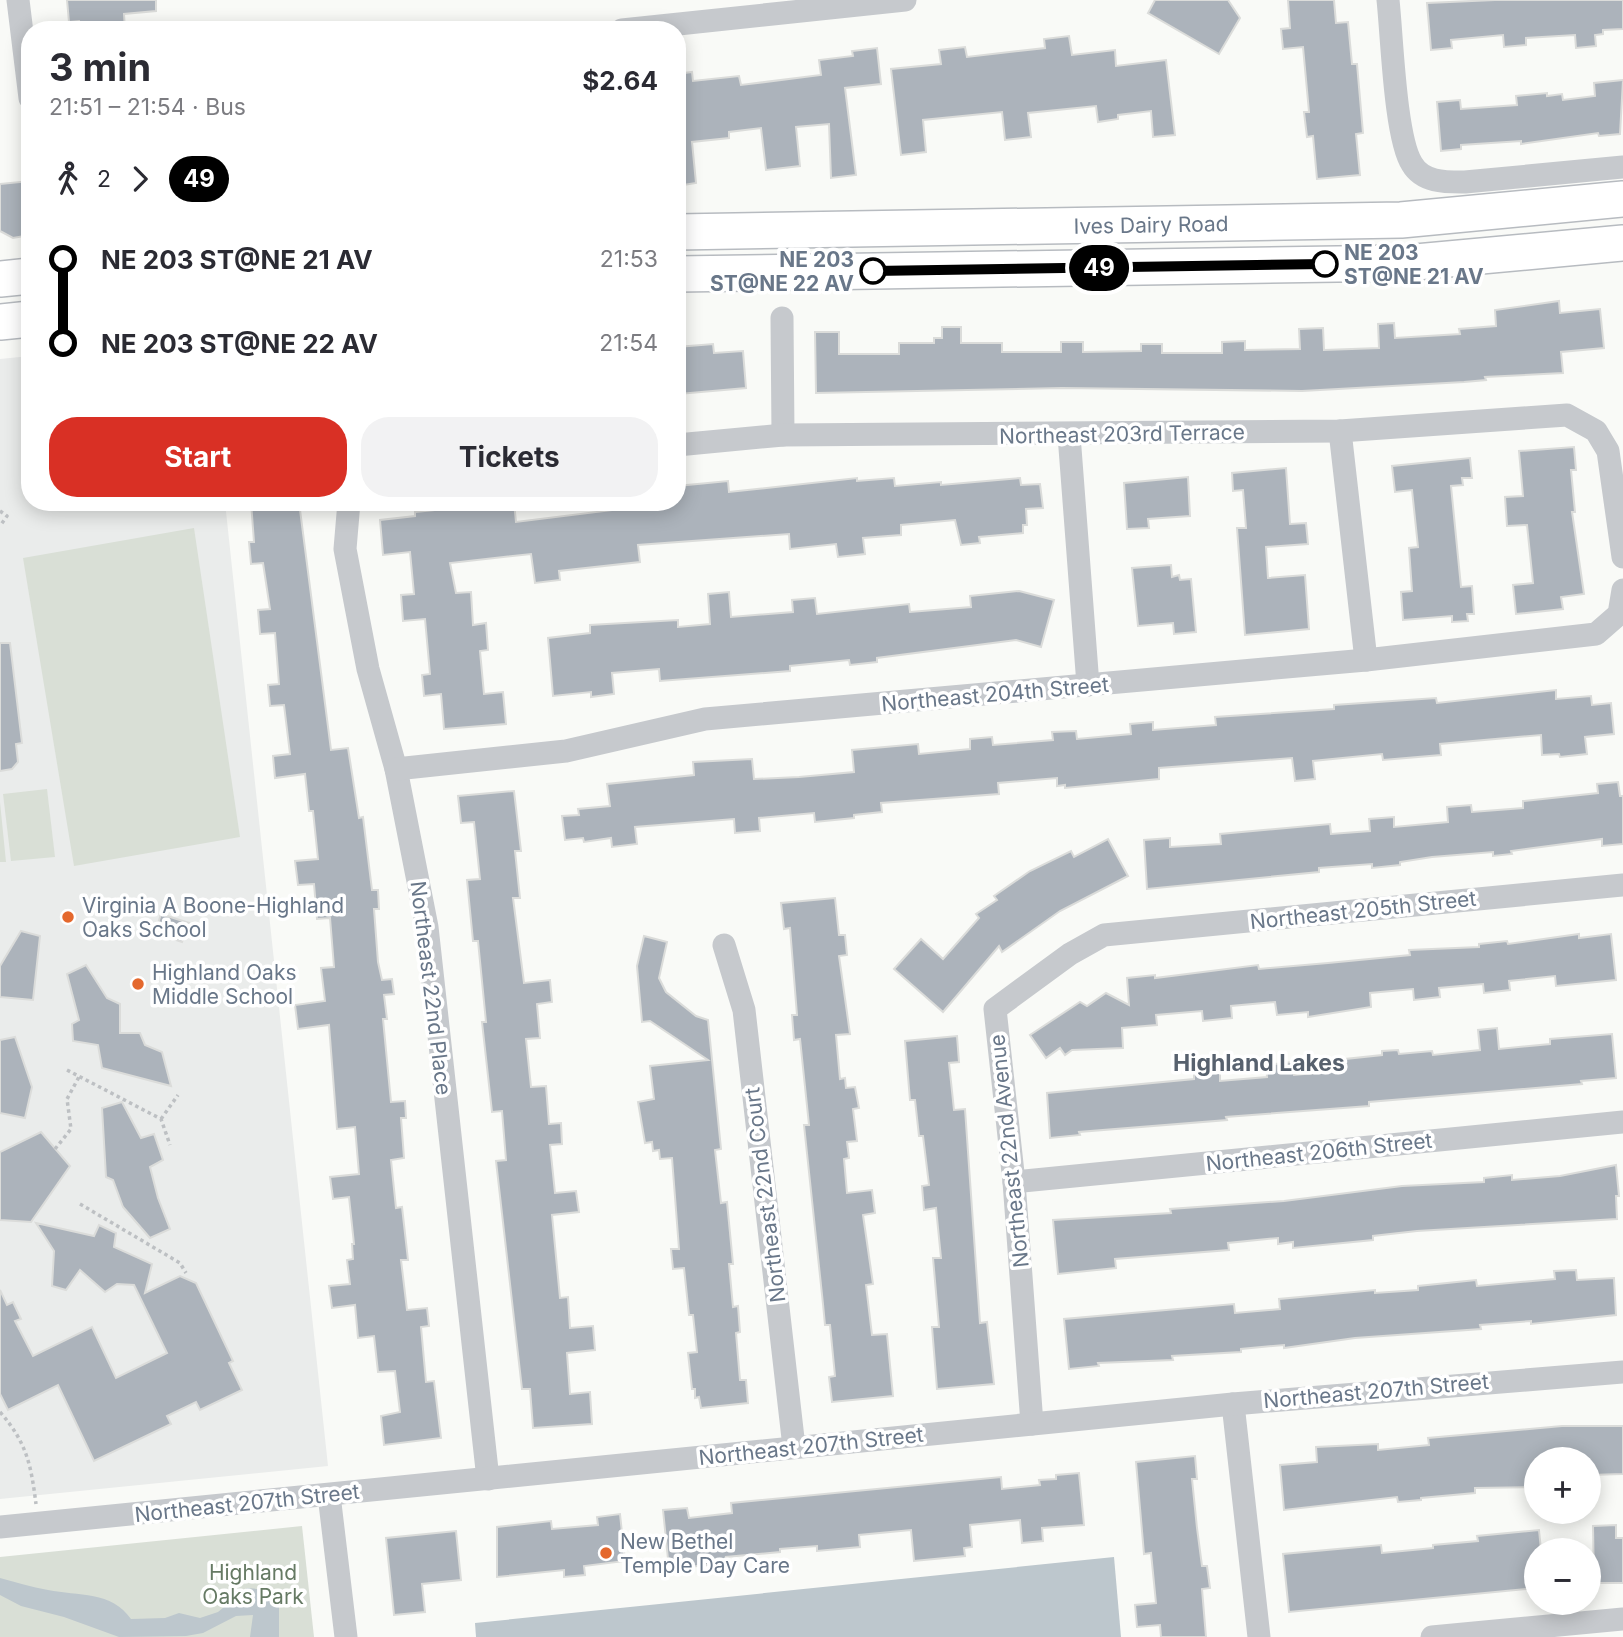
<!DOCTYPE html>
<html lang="en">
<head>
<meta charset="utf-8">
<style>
	:root { --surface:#fff; --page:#f2f2f3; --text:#2b2b33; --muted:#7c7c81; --accent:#d93025 }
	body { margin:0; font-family:Inter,sans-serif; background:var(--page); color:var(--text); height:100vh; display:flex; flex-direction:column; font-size:26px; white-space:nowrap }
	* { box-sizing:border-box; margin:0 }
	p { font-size:23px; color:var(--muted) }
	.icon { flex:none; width:38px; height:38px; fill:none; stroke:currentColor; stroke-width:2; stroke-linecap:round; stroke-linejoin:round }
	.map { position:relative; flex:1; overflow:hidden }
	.panel { position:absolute; left:21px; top:21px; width:665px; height:490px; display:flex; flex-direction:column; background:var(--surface); border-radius:28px; box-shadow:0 4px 18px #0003 }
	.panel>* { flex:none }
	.badge { padding:0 14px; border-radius:23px; font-size:24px; line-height:46px }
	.buttons { position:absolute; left:1524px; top:1447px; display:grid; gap:14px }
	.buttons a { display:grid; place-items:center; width:77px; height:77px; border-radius:50%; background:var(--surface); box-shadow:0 4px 18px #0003; font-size:35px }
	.map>.badge { position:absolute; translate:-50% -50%; box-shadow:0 0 0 4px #fff }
	.legs { display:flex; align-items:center; gap:10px; height:77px; padding:0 28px; font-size:23px }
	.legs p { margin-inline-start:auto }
	.overview { display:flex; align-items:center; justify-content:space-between; height:119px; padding:0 28px }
	h1 { font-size:38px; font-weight:700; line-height:52px }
	.action { display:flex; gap:14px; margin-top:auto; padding:14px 28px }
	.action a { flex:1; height:80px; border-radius:28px; background:var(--accent); color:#fff; font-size:28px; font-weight:700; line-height:80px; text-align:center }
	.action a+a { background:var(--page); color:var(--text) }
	ul { padding:0 28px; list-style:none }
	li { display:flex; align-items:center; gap:24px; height:84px; font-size:26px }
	li i { display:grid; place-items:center; width:10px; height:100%; margin:0 9px; background:currentColor }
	li i::after { content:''; width:18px; height:18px; margin:-9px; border:5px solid; border-radius:50%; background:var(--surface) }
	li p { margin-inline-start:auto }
	li:first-child i { background:linear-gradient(#0000 50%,currentColor 0) }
	li:last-child i { background:linear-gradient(currentColor 50%,#0000 0) }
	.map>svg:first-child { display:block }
	.built { fill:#eaeceb }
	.green { fill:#d9dfd6 }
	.water { fill:#bdc7cd }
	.building { fill:#acb3bb; stroke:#dbdcda; stroke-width:2 }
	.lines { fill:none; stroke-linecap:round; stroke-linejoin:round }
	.primary-casing { stroke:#b7bbc0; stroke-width:38 }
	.path { stroke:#bdc0c3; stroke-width:3.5; stroke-dasharray:3.5 3.5; stroke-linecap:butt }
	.street { stroke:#c6c9cd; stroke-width:23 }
	.primary { stroke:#fff; stroke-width:35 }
	.line-1-casing { stroke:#fff; stroke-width:16 }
	.line-1 { stroke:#000; stroke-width:10 }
	.stop-1-dot { fill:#fff; stroke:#000; stroke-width:3.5 }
	.poi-dot { fill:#e4682d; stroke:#fff; stroke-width:2.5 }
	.labels { text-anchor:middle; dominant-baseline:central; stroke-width:7; stroke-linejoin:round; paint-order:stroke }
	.street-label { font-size:21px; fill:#697789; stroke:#fff }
	.stop-label { font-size:21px; font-weight:bold; fill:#697789; stroke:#fff; text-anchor:start }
	.poi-label { font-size:21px; fill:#697789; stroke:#fff; text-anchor:start }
	.park-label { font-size:21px; fill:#667a64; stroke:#fff }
	.neighbourhood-label { font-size:23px; font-weight:bold; fill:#57616e; stroke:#fff }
</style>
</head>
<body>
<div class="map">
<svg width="1623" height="1637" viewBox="0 0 1623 1637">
	<rect width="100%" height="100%" fill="#f9faf7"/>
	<path class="built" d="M30,356V502H225L328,1466L0,1499V359Z"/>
	<g class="green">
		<path d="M194,528L240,837L74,866L23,558Z"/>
		<path d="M47,789L55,857L11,861L3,794Z"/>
		<path d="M0,802L6,862H0Z"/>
		<path d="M302,1526L314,1637H0V1557Z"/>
	</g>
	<g class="water">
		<path d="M1114,1557L1121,1637H476L475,1623Z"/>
		<path d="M0,1578C16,1582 31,1587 48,1590C78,1596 112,1591 131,1619L165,1618L179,1613L200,1618L218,1612L247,1588L279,1591V1637H250L253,1615L236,1616L203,1633L186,1636L119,1637L64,1617L21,1606L0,1595Z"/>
	</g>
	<g class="building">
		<path d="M67,0H156V11L124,14L125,30H80L79,21L69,22Z"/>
		<path d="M1155,0H1228L1240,18L1219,54L1148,13Z"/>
		<path d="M1288,0H1334L1336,23L1348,22L1352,64H1357L1363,133L1356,134L1360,175L1317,179L1313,136L1307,137L1304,112H1309L1303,47L1283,49L1281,29L1290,28Z"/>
		<path d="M1495,0H1623V29L1603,30V34L1595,35L1596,46L1576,48L1575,35L1526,38V45L1504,47L1503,35L1451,40L1452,48L1431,50L1427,3Z"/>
		<path d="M1069,36L1072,55L1115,50L1116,66L1166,60L1175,135L1153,137L1151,111L1118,115V119L1098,122L1096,106L1028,113L1031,137L1005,140L1002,112L923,120L926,152L901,155L891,69L941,64L939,50L965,47L967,57L1045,48L1044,39Z"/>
		<path d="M877,48L881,84L845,88L856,175L831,178L829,124L796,127L800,166L766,170L761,128L729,132V138L692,142L696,183L677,186V74L692,72L693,81L739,76L741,85L821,75L819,60L853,56L852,51Z"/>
		<path d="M1623,80L1620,134L1599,136L1598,133L1521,144V141L1461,145V149L1441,151L1437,102L1460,100L1461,109L1517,105L1516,96L1547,93V96L1562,94L1563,100L1595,96L1594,83Z"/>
		<path d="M30,181V235L13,238L0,231V184Z"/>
		<path d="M1559,301L1560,313L1600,309L1604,348L1561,352L1563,373L1485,377L1486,380L1464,382L1302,391L1062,388L816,393L815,332H839V354H899V343H934V338H942V327H961V343H1002V352H1061V342H1083V352L1141,351V344H1162V353H1222V342L1245,341V350L1300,349L1299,329L1323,328L1324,350L1379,348L1378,324L1394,323L1395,338L1460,334L1459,329L1496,326L1495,310Z"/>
		<path d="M713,344L714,353L743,351L746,388L679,394L677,347Z"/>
		<path d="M1574,447L1576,470H1571L1575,512H1572L1584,594L1561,597L1563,609L1516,614L1513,585L1533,583L1527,525L1507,526L1505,497L1523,496L1519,451Z"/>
		<path d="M1470,458L1472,478H1462L1463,485L1451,486L1461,587L1472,586L1474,614H1467L1468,621L1452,622V616L1403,620L1401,592L1412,591L1409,548L1418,547L1412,490L1395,492L1392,466Z"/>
		<path d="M1286,468L1290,524L1306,523L1308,544L1266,547L1268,578L1305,575L1309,629L1245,635L1237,528H1246L1243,490L1233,491L1232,473Z"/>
		<path d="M1188,477L1190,516L1148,519L1149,528L1127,529L1124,483Z"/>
		<path d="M857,478V481L894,478L895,486L941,482V485L1020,478L1021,485L1040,484L1043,508L1026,509L1027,525H1023V533L979,537L980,543L961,545L955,520L901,525V535L863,538L865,554L838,557L836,544L790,549L789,534L638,545L640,562L559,571L560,580L535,583L531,554L450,563L456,593L471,592L473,625L486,623L488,650L480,651L484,694L503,692L506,724L444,729L441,694L424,696L422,675L430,674L425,619L403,621L401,595L414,594L410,552L383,555L380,520L415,516V512L514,502L516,522L613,510L612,502H677V486L728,481L729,492Z"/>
		<path d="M251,502H299L331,750L348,748L359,818L363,817L372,890H378L379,909H374L378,962L382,980L392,979L394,994L384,995L387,1019H383L391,1102L405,1101L406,1118H401L404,1158L391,1160L396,1208L402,1207L408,1260H401L407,1310L427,1308L429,1326L421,1327L426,1382L434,1381L441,1438L384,1445L381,1416L400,1412L395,1371L378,1372L374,1336L358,1338L355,1305L332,1308L329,1286L350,1284L347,1260L353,1259L352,1244H354L349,1197L333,1199L330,1177L359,1174L355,1127L337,1129L329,1025L298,1029L295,1005L325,1001L321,968L334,967L330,918L317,919L314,884L298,885L295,861L318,859L313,811H309L305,774L275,778L273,756L290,754L284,705L270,706L268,685L279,684L275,633L260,634L258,610L270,609L263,563L251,564L249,542H254Z"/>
		<path d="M1171,565L1172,577L1179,575L1180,580L1191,579L1196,632L1174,634L1173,623L1138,626L1132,568Z"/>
		<path d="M1019,591L1054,600L1041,647L1016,640L877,658V662L850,665L849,660L790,666V671L660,681L659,669L612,673L614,694L591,697V692L553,696L548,638L590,633V625L607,624L678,620V627L710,624L708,594L729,592L731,617L793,612L792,600L815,598L817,614L909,604L910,612L971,607L970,596Z"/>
		<path d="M0,643H10L22,743L16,744L18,762L12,769L0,771Z"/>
		<path d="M1556,690V699L1591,696L1592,705L1611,703L1614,734L1585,737L1587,754L1560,757L1559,754L1542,755L1541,735L1440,744L1441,755L1383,760L1382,754L1313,761L1315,779L1295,781L1292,758L1159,768V779L1065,788V785L1057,786V778L998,783L999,794L881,803L882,812L854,815V818L815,822L814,813L759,818L760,831L735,833L734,819L635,827L637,844L612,847L611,838L584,842L583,838L565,840L562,816L579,815L578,809L610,806L607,784L694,775L693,762L752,759L754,779L799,777L854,772L852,750L918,744L919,754L970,749V739L992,737L993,745L1053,740L1052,732L1076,731L1077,739L1131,734L1130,724L1153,722V730L1216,725L1215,717L1334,709V705L1436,698L1437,703Z"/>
		<path d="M1618,782L1620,796H1623V844L1602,846V839L1511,851L1512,854L1493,856V852L1432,857L1400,862V865L1372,868V864L1319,868V872L1147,889L1144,840L1170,838V847L1221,844L1220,834L1330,824L1331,834L1370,831L1369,819L1394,817V827L1448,822L1447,807L1471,805L1472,812L1523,808V801L1598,793L1597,784Z"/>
		<path d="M514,791L521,851H515L520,898H513L524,983L550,980L552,1002L537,1004L540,1038L526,1039L531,1087L546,1086L549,1124L561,1123L562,1144L550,1145L555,1193L576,1191L579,1212L552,1215L560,1298L568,1297L570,1328L593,1326L595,1350L567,1353L570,1394L590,1392L592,1424L533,1428L530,1389H522L496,1161L506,1160L502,1111L492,1112L482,1022H486L478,941H473L467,880L480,879L474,822L461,823L458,796Z"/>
		<path d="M1108,839L1128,876L1060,911L1002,952L999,946L943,1012L894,969L921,939L943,959L979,918L976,914L997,900L994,896L1030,871L1071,851L1074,857Z"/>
		<path d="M835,898L839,935H845L847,955L839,956L850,1034L836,1035L840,1079L845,1078L846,1088L855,1087L859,1108L853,1109L857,1141L847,1142L849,1158L844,1159L847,1193L872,1190L875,1213L863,1215L873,1284L866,1285L872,1335L887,1334L893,1396L832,1402L829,1377L835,1376L830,1325H825L823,1304L804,1125H809L800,1039L794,1040L792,1015H797L790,928L784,929L781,903Z"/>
		<path d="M161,914L189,923L182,942L155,933Z"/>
		<path d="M21,931L40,936L33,1000L0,997V966Z"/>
		<path d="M1579,934V938L1611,934L1616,980L1556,986L1555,976L1509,981L1510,990L1484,993L1483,984L1439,988L1440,997L1414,1000L1413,989L1370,993L1371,1007L1308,1017V1012L1277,1015L1275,1002L1231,1006L1232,1018L1203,1021L1202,1011L1156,1015L1157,1025L1122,1028L1123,1048L1072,1050L1065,1055L1060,1048L1046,1058L1030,1035L1080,1002L1087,1006L1106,993L1129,1005L1127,978L1155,975V978L1258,965L1259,969L1328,963L1410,955L1409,950L1479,947V944L1507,941L1508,944Z"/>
		<path d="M644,936L667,942L659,978L666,992L696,1016L708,1020L721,1149L715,1150L721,1203L727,1202L733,1264H729L733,1307L738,1306L740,1332L736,1333L740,1380H746L748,1403L701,1408L699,1397L695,1398V1389H692L688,1353L697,1352L693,1315H689L684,1268L673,1269L671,1249H679L672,1158L660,1159L659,1150L653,1151L652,1142L645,1143L638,1102L654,1099L650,1066L708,1060L650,1021L642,1022L637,966Z"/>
		<path d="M86,965L107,998L120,1004V1033H140L145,1045L162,1052L171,1086L102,1068L98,1045L73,1041L72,1024L79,1020L67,974Z"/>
		<path d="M1497,1028L1499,1049L1550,1044V1039L1612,1034L1616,1078L1581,1081L1582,1084L1369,1102V1106L1226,1117L1227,1120L1079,1132L1080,1135L1050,1138L1047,1093L1194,1079V1074L1220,1072V1081L1267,1077L1266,1065L1292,1062L1294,1075L1337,1071L1336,1060L1382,1055V1051L1398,1050L1399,1054L1432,1051L1433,1055L1480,1050L1478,1030Z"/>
		<path d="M957,1036L959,1062L949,1063L954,1110L965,1109L980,1323L987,1322L994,1384L937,1389L932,1327H939L933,1258H941L936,1208L924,1210L922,1186L929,1185L923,1136H919L915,1100H910L905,1041Z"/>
		<path d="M15,1037L32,1087L25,1118L0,1113V1040Z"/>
		<path d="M122,1102L141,1138L154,1134L163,1160L150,1167L158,1198L170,1229L150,1238L123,1207L113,1180L106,1177L102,1108Z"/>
		<path d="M41,1132L70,1166L31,1222L0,1220V1152Z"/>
		<path d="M1616,1165L1619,1196H1616L1617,1219L1417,1231L1373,1236V1240L1293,1248V1242L1278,1244V1238L1228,1243L1229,1250L1115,1259L1116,1268L1058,1274L1053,1220L1171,1213L1170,1209L1284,1201L1402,1186L1484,1182V1178L1512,1175V1180L1560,1176Z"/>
		<path d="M36,1223L94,1236L99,1225L116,1233L114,1247L152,1264L145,1293L180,1276L196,1283L233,1361L229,1363L242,1390L200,1410L196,1402L167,1416L171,1424L94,1461L58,1385L8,1410L0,1394V1290L7,1305L13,1302L21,1319L15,1321L33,1356L92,1327L116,1378L167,1353L134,1285L117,1284L105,1292L80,1270L66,1290L52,1286L54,1251Z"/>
		<path d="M1576,1270L1577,1280L1614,1278L1616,1315L1531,1324V1321L1480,1325L1481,1329L1355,1338L1284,1348V1345L1241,1349V1352L1172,1356L1173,1360L1098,1363L1099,1366L1069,1369L1064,1319L1234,1304L1235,1313L1280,1309L1279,1299L1375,1290V1293L1418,1290V1286L1476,1280L1477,1286L1555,1279L1554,1271Z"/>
		<path d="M1562,1426H1623V1474L1589,1475V1460H1536V1487L1475,1488V1493L1421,1498V1500L1398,1502L1397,1497L1284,1510L1280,1465L1317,1462L1316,1447L1378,1444V1450L1429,1445L1428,1438Z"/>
		<path d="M1195,1456L1197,1479H1192L1197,1528L1202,1566H1207L1210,1588L1202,1589L1206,1637H1161L1160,1625L1137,1627L1135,1605L1156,1603L1151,1553L1144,1554L1136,1462Z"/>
		<path d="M1079,1473L1084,1525L1042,1528L1043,1541L1022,1543L1020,1520L970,1525L972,1547L964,1548L965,1556L914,1561L911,1530L859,1535L860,1547L817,1551V1546L780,1549V1552L726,1557L727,1563L669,1569L663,1510L687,1508L689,1518L732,1513L731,1503L1001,1477L1002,1489L1040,1485L1039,1480L1056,1479V1475Z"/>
		<path d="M620,1514L625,1561L584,1566L585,1575L564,1577V1570L497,1577V1527L551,1521L552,1529L598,1525L597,1517Z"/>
		<path d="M1616,1525V1538H1623V1583H1594L1593,1526Z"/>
		<path d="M1539,1530L1541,1550H1536V1588L1289,1612L1283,1554L1381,1545L1382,1553L1433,1548V1545L1478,1541L1477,1536Z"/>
		<path d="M456,1531L461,1580L422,1584L425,1612L394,1615L386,1538Z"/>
	</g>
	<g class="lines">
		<defs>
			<g id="primary">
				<path d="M677,232L1401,220L1623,199"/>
				<path d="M677,274L1405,263L1623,243"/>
				<path d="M0,279L30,276"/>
				<path d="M0,322L30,319"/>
			</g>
		</defs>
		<use href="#primary" class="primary-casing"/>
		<g class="path">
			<path d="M0,511L7,516L0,526"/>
			<path d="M67,1070L161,1119L170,1145"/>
			<path d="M161,1119L178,1095"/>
			<path d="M55,1149L71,1129L67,1099L79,1077"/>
			<path d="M80,1204L180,1263L186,1273"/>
			<path d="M0,1412C27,1443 31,1465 36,1504"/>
		</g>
		<g class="street">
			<path d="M18,0L30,98"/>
			<path d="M1388,0C1392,36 1395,138 1412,164C1423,183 1447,182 1465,182L1623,167"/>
			<path d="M622,30L905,0"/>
			<path d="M782,318L783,435"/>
			<path d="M1340,431L1366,660"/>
			<path d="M1069,435L1088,685"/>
			<path d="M677,445L783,435L1340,431L1567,415L1596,431L1608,451L1623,557"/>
			<path d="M349,502L345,549L368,669L396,769L427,927L488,1479"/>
			<path d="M396,769L566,751L705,719L1366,660L1596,634L1619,614L1623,590"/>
			<path d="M724,945L744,1010L794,1447"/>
			<path d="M1014,1182L1623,1122"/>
			<path d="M1233,1404L1259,1637"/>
			<path d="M1032,1424L1014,1182L995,1009L1070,954L1104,935L1623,885"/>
			<path d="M329,1495L346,1637"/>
			<path d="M0,1527L1233,1404L1623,1372"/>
			<path d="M1432,1637L1623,1619"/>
		</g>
		<use href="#primary" class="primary"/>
	</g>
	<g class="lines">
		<defs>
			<path id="line-1" d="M873,271L1325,264"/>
		</defs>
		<use href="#line-1" class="line-1-casing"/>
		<use href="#line-1" class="line-1"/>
	</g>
	<g class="stop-1-dot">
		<circle cx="1325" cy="264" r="12"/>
		<circle cx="873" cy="271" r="12"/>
	</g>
	<g class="poi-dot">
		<circle cx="68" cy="917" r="7"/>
		<circle cx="138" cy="984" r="7"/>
		<circle cx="606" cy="1553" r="7"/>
	</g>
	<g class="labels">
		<g class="street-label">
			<text transform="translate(1151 225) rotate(-1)">Ives Dairy Road</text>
			<text transform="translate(1122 434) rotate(-1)">Northeast 203rd Terrace</text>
			<text transform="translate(995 694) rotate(-5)">Northeast 204th Street</text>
			<text transform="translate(1363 910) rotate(-6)">Northeast 205th Street</text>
			<text transform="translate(431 988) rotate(83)">Northeast 22nd Place</text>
			<text transform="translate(1009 1151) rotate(-96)">Northeast 22nd Avenue</text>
			<text transform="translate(1319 1152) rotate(-6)">Northeast 206th Street</text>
			<text transform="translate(765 1195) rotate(-97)">Northeast 22nd Court</text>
			<text transform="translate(1376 1391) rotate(-5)">Northeast 207th Street</text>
			<text transform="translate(811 1446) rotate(-6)">Northeast 207th Street</text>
			<text transform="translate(247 1503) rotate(-6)">Northeast 207th Street</text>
		</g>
		<g class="stop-label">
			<text x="1344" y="252">NE 203<tspan x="1344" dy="24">ST@NE 21 AV</tspan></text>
			<text x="854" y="259" text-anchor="end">NE 203<tspan x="854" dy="24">ST@NE 22 AV</tspan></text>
		</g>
		<g class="poi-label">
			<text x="82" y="905">Virginia A Boone-Highland<tspan x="82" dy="24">Oaks School</tspan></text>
			<text x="152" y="972">Highland Oaks<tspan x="152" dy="24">Middle School</tspan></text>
			<text x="620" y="1541">New Bethel<tspan x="620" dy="24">Temple Day Care</tspan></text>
		</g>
		<g class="park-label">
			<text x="253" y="1572">Highland<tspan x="253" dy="24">Oaks Park</tspan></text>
		</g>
		<g class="neighbourhood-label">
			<text x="1259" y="1063">Highland Lakes</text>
		</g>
	</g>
</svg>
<div class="buttons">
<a>+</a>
<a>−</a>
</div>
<b class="badge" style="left:1099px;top:268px;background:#000;color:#fff">49</b>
<section class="panel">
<div class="overview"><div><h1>3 min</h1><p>21:51 – 21:54 · Bus</p></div><b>$2.64</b></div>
<div class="legs"><svg class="icon" aria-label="walk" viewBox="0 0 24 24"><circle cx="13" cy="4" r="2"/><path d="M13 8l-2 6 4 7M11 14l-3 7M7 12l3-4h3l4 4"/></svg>2<svg class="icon" aria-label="forward" viewBox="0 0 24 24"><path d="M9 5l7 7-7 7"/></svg><b class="badge" style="background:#000;color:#fff">49</b></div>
<ul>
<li><i style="color:#000"></i><b>NE 203 ST@NE 21 AV</b><p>21:53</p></li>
<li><i style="color:#000"></i><b>NE 203 ST@NE 22 AV</b><p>21:54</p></li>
</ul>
<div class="action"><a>Start</a><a>Tickets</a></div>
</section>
</div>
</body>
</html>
